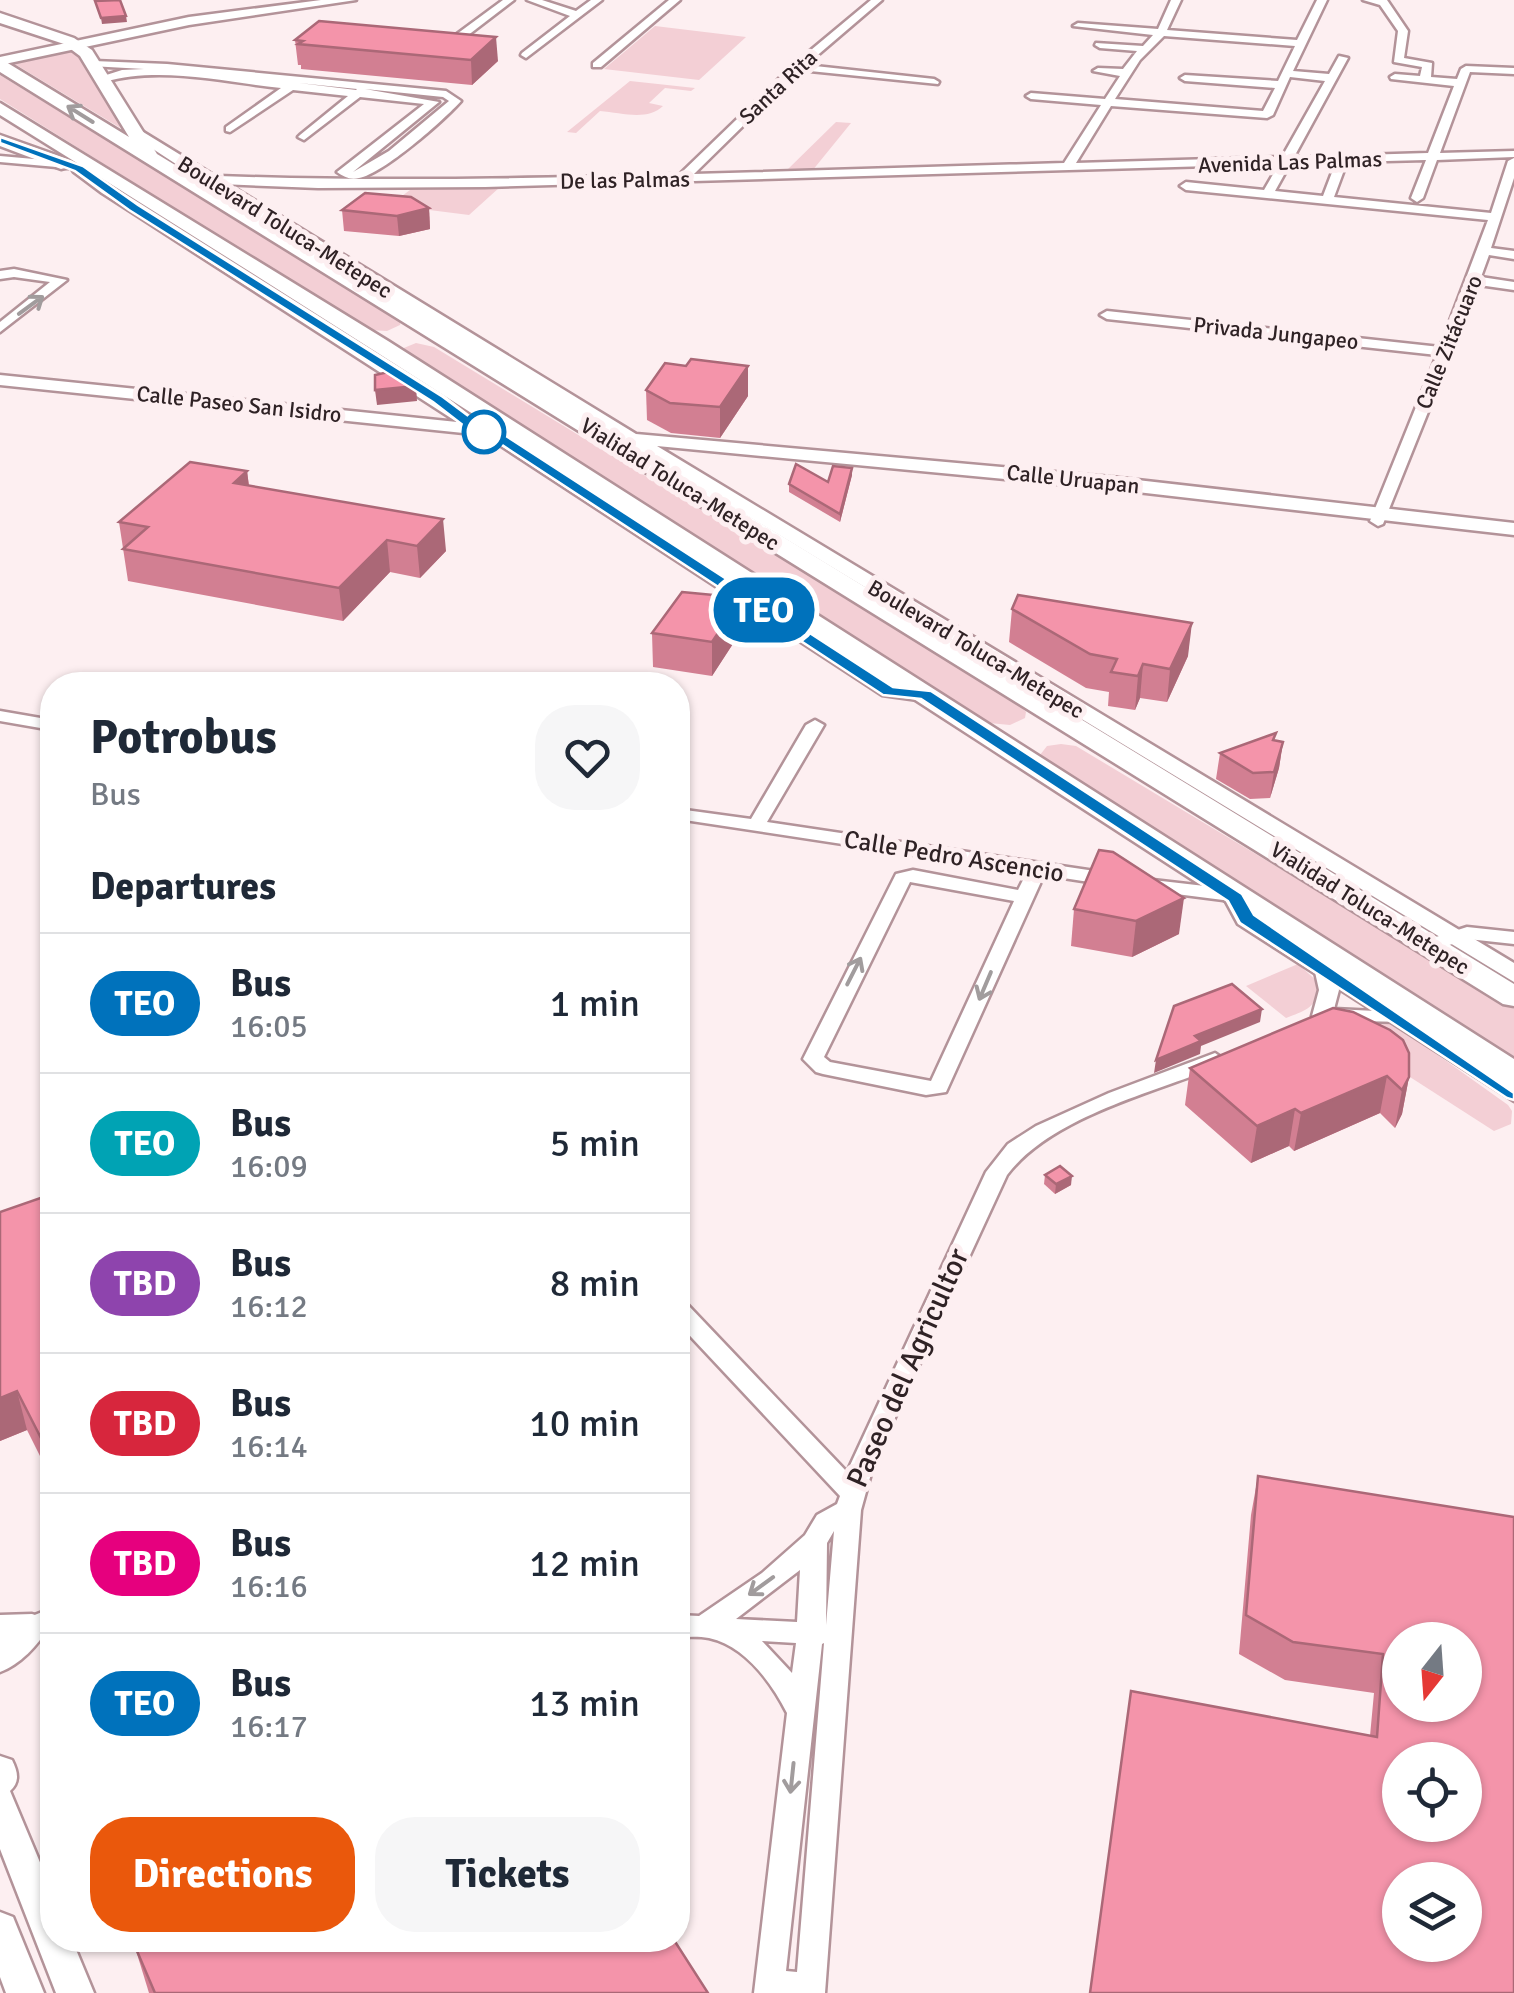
<!DOCTYPE html>
<html lang="en">
<head>
<meta charset="utf-8">
<style>
	:root { --surface:#fff; --page:#f6f6f7; --text:#1f2937; --muted:#747a83; --line:#e0e1e3; --accent:#ea580c }
	body { margin:0; font-family:Signika,sans-serif; background:var(--page); color:var(--text); height:100vh; display:flex; flex-direction:column; font-size:38px; white-space:nowrap }
	* { box-sizing:border-box; margin:0 }
	p { font-size:32px; color:var(--muted) }
	.icon { flex:none; width:55px; height:55px; fill:none; stroke:currentColor; stroke-width:2; stroke-linecap:round; stroke-linejoin:round }
	.map { position:relative; flex:1; overflow:hidden }
	.sheet { position:absolute; left:40px; top:672px; width:650px; height:1280px; display:flex; flex-direction:column; background:var(--surface); border-radius:40px; box-shadow:0 2px 8px #0004 }
	.sheet>* { flex:none }
	.badge { padding:0 20px; border-radius:32px; font-size:35px; line-height:65px }
	.needle { width:65px; rotate:197deg }
	.tools { position:absolute; left:1382px; top:1622px; display:grid; gap:20px }
	.tools a { display:grid; place-items:center; width:100px; height:100px; border-radius:50%; background:var(--surface); box-shadow:0 2px 8px #0004; font-size:50px }
	.map>.badge { position:absolute; translate:-50% -50%; box-shadow:0 0 0 5px #fff }
	h2 { padding:0 50px; font-size:38px; line-height:90px }
	.round { display:grid; place-items:center; flex:none; width:105px; height:105px; border-radius:40px; background:var(--page) }
	.head { display:flex; align-items:center; justify-content:space-between; height:170px; padding:0 50px }
	h1 { font-size:48px; font-weight:700; line-height:75px }
	.action { display:flex; gap:20px; margin-top:auto; padding:20px 50px }
	.action a { flex:1; height:115px; border-radius:40px; background:var(--accent); color:#fff; font-size:40px; font-weight:700; line-height:115px; text-align:center }
	.action a+a { background:var(--page); color:var(--text) }
	ul { padding:0; list-style:none }
	li { display:flex; align-items:center; gap:30px; height:140px; padding:0 50px; border-top:2px solid var(--line) }
	li div { flex:1 }
	li b { display:block; font-size:38px }
	li em { font-style:normal }
	li .badge { min-width:110px; font-weight:700; text-align:center }
	.map>svg:first-child { display:block }
	.green { fill:#f3cfd5 }
	.lines { fill:none; stroke-linecap:round; stroke-linejoin:round }
	.minor-casing { stroke:#b39399; stroke-width:5 }
	.major-casing { stroke:#b39399; stroke-width:5 }
	.highway-casing { stroke:#b39399; stroke-width:5 }
	.minor { fill:#fff; fill-rule:evenodd }
	.major { fill:#fff; fill-rule:evenodd }
	.highway { fill:#fff; fill-rule:evenodd }
	.wall { fill:#d27f92 }
	.shaded-wall { fill:#ab6877 }
	.building { fill:#f494aa; stroke:#ab6877; stroke-width:2.5; fill-rule:evenodd }
	.oneway { stroke:#a19c9d }
	.line { fill:#0072bc; stroke:#fff; stroke-width:2.5 }
	.stop-dot { fill:#fff; stroke:#0072bc; stroke-width:5 }
	.labels { text-anchor:middle; dominant-baseline:central; stroke-width:10; stroke-linejoin:round; paint-order:stroke }
	.far-street-label { font-size:22px; fill:#2f2225; stroke:#fdeff1 }
	.street-label { font-size:25px; fill:#2f2225; stroke:#fdeff1 }
	.near-street-label { font-size:30px; fill:#2f2225; stroke:#fdeff1 }
</style>
</head>
<body>
<div class="map">
<svg width="1514" height="1993" viewBox="0 0 1514 1993">
	<rect width="100%" height="100%" fill="#fdeff1"/>
	<g class="green">
		<path d="M655,26L746,37L699,80L604,69Z"/>
		<path d="M76,50L80,53L132,135L13,63Z"/>
		<path d="M0,75L401,320L400,325L387,331L369,330L0,99Z"/>
		<path d="M630,81L695,88L691,91L665,88L649,103L663,106C648,121 622,113 600,111L576,133L567,132Z"/>
		<path d="M836,122L851,123L812,171L785,172Z"/>
		<path d="M500,187L469,215L390,205L410,190Z"/>
		<path d="M416,343L434,347L1018,703L1026,712L1025,718L1010,725L989,723L402,356L399,350Z"/>
		<path d="M1061,744L1076,746L1514,1009V1061L1160,833L1044,764L1040,755L1047,746Z"/>
		<path d="M1298,964L1318,982L1320,990C1314,1009 1304,1011 1286,1018L1246,986Z"/>
		<path d="M1340,1020L1382,1021L1400,1028L1508,1105L1512,1111L1511,1124L1494,1131L1329,1025Z"/>
	</g>
	<g class="lines">
		<defs>
			<g id="minor">
				<path d="M503,0H514L450,49H442V45Z"/>
				<path d="M527,0H542L576,11L591,0H602L526,58L521,55L522,53L570,16Z"/>
				<path d="M669,0H680L601,67H593V63Z"/>
				<path d="M871,0H882L806,65L934,79L939,82L938,84L800,70L694,174L1064,163L1101,105L1031,99L1026,96L1031,93L1105,99L1120,76L1093,71L1098,68L1123,69L1137,51L1100,48L1095,45L1096,43L1143,46L1153,35L1073,26L1078,23L1158,29L1171,0H1181L1167,30L1297,40L1317,0H1327L1293,71L1329,74L1339,56L1348,58L1294,157L1428,153L1454,86L1391,79L1390,77L1395,74L1420,76L1422,67L1394,62L1398,31L1380,5L1363,0H1387L1408,31L1404,58L1432,63L1431,77L1457,79L1461,69L1466,66L1514,68V74L1470,72L1440,153L1514,151V157L1437,160L1423,198L1417,202L1411,198L1426,160L1347,162L1334,197L1491,213L1508,161L1514,158V178L1491,248L1514,251V259L1489,255L1481,277L1514,282V290L1479,285L1383,524L1378,526L1370,521L1437,355L1107,319L1100,315L1107,311L1440,347L1488,220L1186,190L1180,186L1186,182L1264,190L1279,164L485,187L318,188L196,183L190,179L196,175C358,182 519,179 680,174L793,65ZM1164,36L1295,46L1278,81L1185,75L1180,78L1185,81L1275,88L1263,111L1115,99L1140,60ZM1290,77L1325,81L1282,157L1076,163L1111,106L1267,118L1273,115ZM1336,162L1323,196L1275,191L1290,164Z"/>
				<path d="M94,61L167,64L446,91L461,101C444,120 383,174 359,178C350,180 344,177 337,172L424,104L360,97L304,140L298,137L300,135L348,96L293,90L230,132L226,131V127L281,88C224,82 160,66 104,82L99,79L100,77L122,70L144,69L90,66L89,64ZM299,83L357,89L356,90ZM365,89L443,97L449,101L389,151L353,172L439,102Z"/>
				<path d="M0,156L68,162L74,165L68,168L0,162Z"/>
				<path d="M14,269L67,280L0,332V322L50,282L14,277L0,279V271Z"/>
				<path d="M0,711L52,720V730L0,721Z"/>
				<path d="M815,720L824,725L767,822L1115,874L1124,880L1115,886L1044,875L946,1092L926,1095L823,1074L816,1072L803,1059L896,874L913,870L1018,890L1027,872L678,819V809L751,819L806,725ZM910,882L1014,901L931,1081L830,1062L824,1057Z"/>
				<path d="M1144,879L1231,889L1240,895L1231,901L1137,889L1135,885L1137,881Z"/>
				<path d="M1467,927L1514,932V944L1468,939L1443,947L1433,941L1436,937Z"/>
				<path d="M1325,966L1335,972L1339,990L1334,1009L1397,1012L1404,1014L1407,1018L1404,1022L1315,1020L1312,1016L1319,990L1315,972Z"/>
				<path d="M1215,1053L1225,1060L1222,1065C1155,1092 1052,1116 1007,1175L874,1463L861,1510L825,1993H754L787,1713C771,1682 745,1646 709,1638C699,1636 688,1637 678,1637V1615L699,1616L762,1573L805,1535L817,1515L837,1504L840,1496L678,1323V1301L686,1303L847,1472L986,1172L1008,1144L1036,1126L1109,1093ZM834,1531L826,1625L827,1543ZM800,1570L797,1622L736,1619ZM762,1641L796,1643L792,1673ZM824,1643L797,1972L786,1971L822,1644Z"/>
				<path d="M52,1608V1630L0,1652V1629Z"/>
			</g>
			<g id="major">
				<path d="M321,0H356L189,25L0,65V57L189,17Z"/>
				<path d="M135,127L636,434L1111,477L1514,523V535L1111,489L657,446L1514,963V982L268,224L130,134L128,131Z"/>
				<path d="M79,165L444,395L484,426L507,434L895,685L925,689L936,695L925,701L882,695L495,442L473,434L0,385V375L457,422L102,193L74,172L72,169Z"/>
				<path d="M1236,891L1244,893L1256,915L1514,1081V1101L1238,924L1224,898Z"/>
				<path d="M32,1614L44,1618L48,1627C39,1645 19,1665 0,1672V1615Z"/>
				<path d="M0,1756L12,1760C18,1772 20,1782 10,1791L52,1891V1940H72L94,1993H56L0,1849Z"/>
				<path d="M0,1912L13,1917L44,1993H6L0,1977Z"/>
			</g>
			<g id="highway">
				<path d="M0,13L74,38L92,50L157,154L1514,984V1006L1503,1004L0,72V60L6,62L129,137L80,56L64,44L0,23Z"/>
				<path d="M0,103L388,341L1514,1059V1083L1503,1080C1002,759 506,429 0,115Z"/>
				<path d="M0,135L73,161L76,165L61,169L0,146Z"/>
			</g>
		</defs>
		<use href="#minor" class="minor-casing"/>
		<use href="#major" class="major-casing"/>
		<use href="#highway" class="highway-casing"/>
		<use href="#minor" class="minor"/>
		<use href="#major" class="major"/>
		<use href="#highway" class="highway"/>
	</g>
	<g class="wall">
		<path d="M295,40L498,61L472,85L301,69V65H298Z"/>
		<path d="M429,208L430,229L399,236L344,231L342,210Z"/>
		<path d="M646,390L748,396L720,438L671,433L647,420Z"/>
		<path d="M852,468V475L840,522L789,492V484L828,482Z"/>
		<path d="M247,471L249,486L446,551L420,578L390,572L343,621L128,581L119,522Z"/>
		<path d="M735,602L738,636L712,676L653,667L652,633Z"/>
		<path d="M1012,609L1188,656L1167,702L1140,698L1135,710L1108,706L1109,692L1086,688L1009,642Z"/>
		<path d="M1275,741L1283,742L1279,768L1270,798L1250,799L1216,779L1220,753Z"/>
		<path d="M1099,850L1179,934L1132,957L1071,946L1074,909Z"/>
		<path d="M1190,1068L1409,1077L1402,1114L1395,1128L1380,1113L1294,1151L1289,1146L1251,1163L1185,1105Z"/>
		<path d="M1045,1175L1071,1185L1055,1194L1044,1184Z"/>
		<path d="M52,1194V1480L27,1430L0,1441V1212Z"/>
		<path d="M1258,1476L1514,1517V1993L1370,1736L1374,1693L1285,1680L1239,1654L1251,1515Z"/>
		<path d="M134,1944L708,1993H149Z"/>
	</g>
	<g class="shaded-wall">
		<path d="M126,16L127,22L102,24L101,18Z"/>
		<path d="M496,37L498,61L472,85L471,60Z"/>
		<path d="M429,208L430,229L399,236L397,216Z"/>
		<path d="M748,366V396L720,438V407Z"/>
		<path d="M416,386L417,401L377,405L375,390Z"/>
		<path d="M852,468V475L840,522V514Z"/>
		<path d="M247,471L251,503L234,483Z"/>
		<path d="M443,519L446,551L420,578L417,546Z"/>
		<path d="M387,540L390,572L343,621L339,588Z"/>
		<path d="M735,597V607L738,603V636L712,676V642Z"/>
		<path d="M1192,623L1188,656L1167,702L1170,669Z"/>
		<path d="M1143,664L1140,698L1135,710L1138,676Z"/>
		<path d="M1283,742L1279,768L1270,798L1274,772Z"/>
		<path d="M1184,898L1179,934L1132,957L1136,921Z"/>
		<path d="M1262,1009L1260,1022L1201,1046L1200,1054L1154,1073L1156,1060L1195,1036Z"/>
		<path d="M1387,1076L1380,1113L1294,1151L1301,1113Z"/>
		<path d="M1409,1077L1402,1114L1395,1128L1402,1090Z"/>
		<path d="M1295,1109L1289,1146L1251,1163L1257,1126Z"/>
		<path d="M1072,1176L1071,1185L1055,1194L1056,1184Z"/>
		<path d="M17,1391L27,1430L0,1441V1398Z"/>
		<path d="M52,1441V1476L44,1444Z"/>
	</g>
	<g class="building">
		<path d="M120,0L126,16L101,18L95,1Z"/>
		<path d="M319,21L496,37L471,60L298,44L303,41L295,40Z"/>
		<path d="M365,193L411,197L429,208L397,216L342,210Z"/>
		<path d="M691,359L748,366L720,407L670,403L646,390L665,363L686,366Z"/>
		<path d="M393,371L416,386L375,390V375Z"/>
		<path d="M190,462L247,471L234,483L443,519L417,546L387,540L339,588L123,549L148,527L119,522Z"/>
		<path d="M796,464L828,482L833,466L852,468L840,514L789,484Z"/>
		<path d="M682,592L735,597L732,602L738,603L712,642L652,633Z"/>
		<path d="M1018,595L1192,623L1170,669L1143,664L1138,676L1111,672L1117,659L1090,654L1012,609Z"/>
		<path d="M1276,733L1273,740L1283,742L1274,772L1253,773L1220,753Z"/>
		<path d="M1099,850L1113,852L1184,898L1136,921L1074,909Z"/>
		<path d="M1232,984L1262,1009L1195,1036L1201,1041L1156,1060L1174,1006Z"/>
		<path d="M1333,1008L1353,1012L1390,1030L1403,1040L1409,1053V1077L1402,1090L1387,1076L1301,1113L1295,1109L1257,1126L1190,1068Z"/>
		<path d="M1060,1166L1072,1176L1056,1184L1045,1175Z"/>
		<path d="M52,1194V1441L44,1444L17,1391L0,1398V1212Z"/>
		<path d="M1258,1476L1514,1517V1993H1090L1131,1691L1377,1737L1383,1654L1293,1642L1246,1615ZM1400,1640H1465V1705H1400ZM1400,1760H1465V1825H1400ZM1400,1880H1465V1945H1400Z"/>
		<path d="M142,1940H674L708,1993H155L134,1944Z"/>
	</g>
	<defs><path id="oneway-shaft" d="M-6 0H5M1.5-3L5.5 0L1.5 3" fill="none" stroke-width="1.6" stroke-linecap="round" stroke-linejoin="round" transform="scale(2.5)"/></defs>
	<g class="oneway">
		<use href="#oneway-shaft" transform="translate(80 114) rotate(-148)"/>
		<use href="#oneway-shaft" transform="translate(31 305) rotate(-36)"/>
		<use href="#oneway-shaft" transform="translate(854 971) rotate(-63)"/>
		<use href="#oneway-shaft" transform="translate(985 986) rotate(113)"/>
		<use href="#oneway-shaft" transform="translate(761 1586) rotate(144)"/>
		<use href="#oneway-shaft" transform="translate(792 1778) rotate(96)"/>
	</g>
	<path class="line" d="M0,137L83,166L138,205L443,397L483,427L506,436L893,687L931,691L1242,894L1254,915L1514,1093V1100L1507,1098L1240,923L1228,901L921,699L883,695L496,441L473,433L433,402L129,210L75,171L0,143Z"/>
	<circle class="stop-dot" cx="484" cy="432" r="20"/>
	<g class="labels">
		<g class="far-street-label">
			<text transform="translate(778 87) rotate(-43)">Santa Rita</text>
			<text transform="translate(1290 162) rotate(-2)">Avenida Las Palmas</text>
			<text transform="translate(625 180) rotate(-1)">De las Palmas</text>
			<text transform="translate(285 227) rotate(32)">Boulevard Toluca-Metepec</text>
			<text transform="translate(1276 333) rotate(6)">Privada Jungapeo</text>
			<text transform="translate(1449 342) rotate(-68)">Calle Zitácuaro</text>
			<text transform="translate(239 404) rotate(6)">Calle Paseo San Isidro</text>
			<text transform="translate(1073 479) rotate(6)">Calle Uruapan</text>
			<text transform="translate(680 484) rotate(32)">Vialidad Toluca-Metepec</text>
			<text transform="translate(976 649) rotate(31)">Boulevard Toluca-Metepec</text>
			<text transform="translate(1370 908) rotate(32)">Vialidad Toluca-Metepec</text>
		</g>
		<g class="street-label">
			<text transform="translate(954 856) rotate(9)">Calle Pedro Ascencio</text>
		</g>
		<g class="near-street-label">
			<text transform="translate(908 1368) rotate(-66)">Paseo del Agricultor</text>
		</g>
	</g>
</svg>
<div class="tools">
<a><svg class="needle" viewBox="-14 -14 28 28"><path d="M0-13l5 13h-10z" fill="#e53935"/><path d="M0 13l5-13h-10z" fill="#747a83"/></svg></a>
<a><svg class="icon" aria-label="locate" viewBox="0 0 24 24"><circle cx="12" cy="12" r="6"/><path d="M12 2v4M12 18v4M2 12h4M18 12h4"/></svg></a>
<a><svg class="icon" aria-label="layers" viewBox="0 0 24 24"><path d="M12 4l9 5-9 5-9-5zM3 14l9 5 9-5"/></svg></a>
</div>
<b class="badge" style="left:764px;top:610px;background:#0072bc;color:#fff">TEO</b>
<section class="sheet">
<div class="head"><div><h1>Potrobus</h1><p>Bus</p></div><a class="round"><svg class="icon" aria-label="heart" viewBox="0 0 24 24"><path d="M12 20l-8-8c-3-5 5-10 8-4 3-6 11-1 8 4z"/></svg></a></div>
<h2>Departures</h2>
<ul>
<li><span class="badge" style="background:#0072bc;color:#fff">TEO</span><div><b>Bus</b><p>16:05</p></div><em>1 min</em></li>
<li><span class="badge" style="background:#00a3b4;color:#fff">TEO</span><div><b>Bus</b><p>16:09</p></div><em>5 min</em></li>
<li><span class="badge" style="background:#8e44ad;color:#fff">TBD</span><div><b>Bus</b><p>16:12</p></div><em>8 min</em></li>
<li><span class="badge" style="background:#d7263d;color:#fff">TBD</span><div><b>Bus</b><p>16:14</p></div><em>10 min</em></li>
<li><span class="badge" style="background:#e6007e;color:#fff">TBD</span><div><b>Bus</b><p>16:16</p></div><em>12 min</em></li>
<li><span class="badge" style="background:#0072bc;color:#fff">TEO</span><div><b>Bus</b><p>16:17</p></div><em>13 min</em></li>
</ul>
<div class="action"><a>Directions</a><a>Tickets</a></div>
</section>
</div>
</body>
</html>
